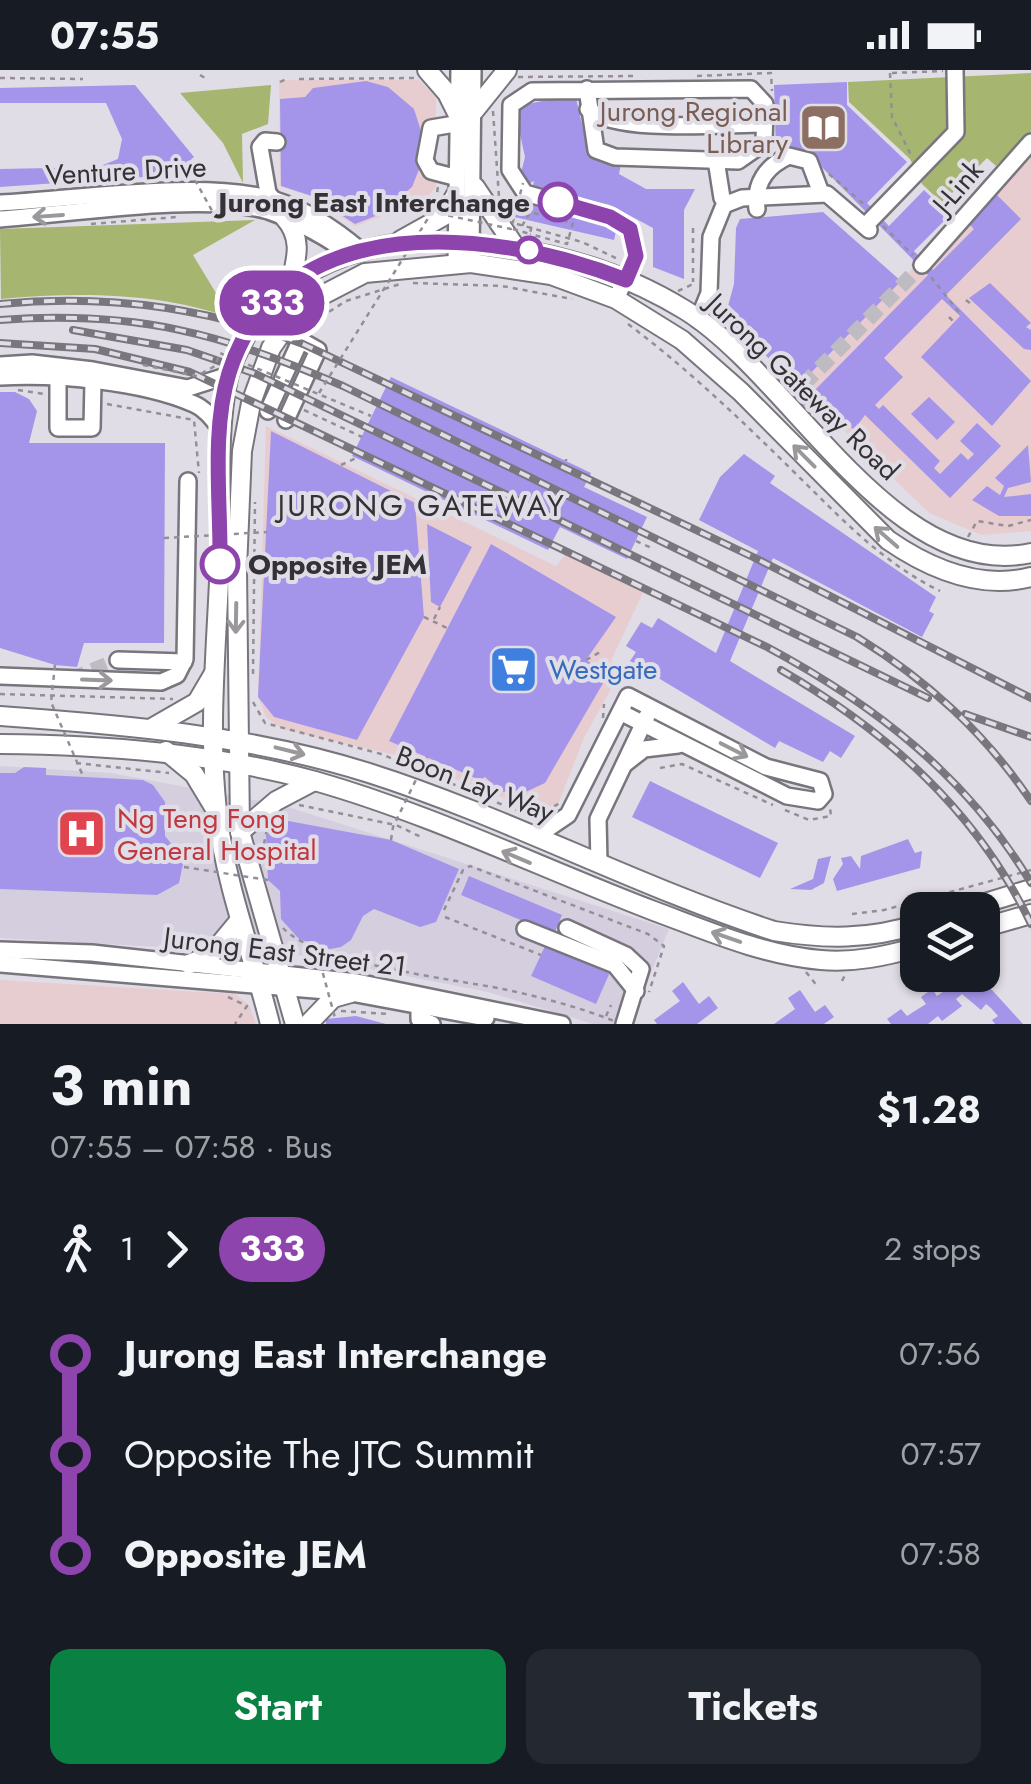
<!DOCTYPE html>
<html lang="en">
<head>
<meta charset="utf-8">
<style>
	:root { --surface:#171b24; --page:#242831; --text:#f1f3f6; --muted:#9ea1a6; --accent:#0b8043 }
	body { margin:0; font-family:Jost,sans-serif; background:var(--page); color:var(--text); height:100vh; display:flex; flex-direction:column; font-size:38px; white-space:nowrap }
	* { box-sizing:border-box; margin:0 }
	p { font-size:32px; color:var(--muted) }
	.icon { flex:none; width:55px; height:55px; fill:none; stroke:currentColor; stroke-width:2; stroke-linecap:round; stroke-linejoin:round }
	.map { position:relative; height:954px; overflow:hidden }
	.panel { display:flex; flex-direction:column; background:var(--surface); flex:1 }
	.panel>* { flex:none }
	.badge { padding:0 20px; border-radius:32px; font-size:35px; line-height:65px }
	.buttons { position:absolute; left:900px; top:822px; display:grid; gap:20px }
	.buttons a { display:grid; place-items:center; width:100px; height:100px; border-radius:20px; background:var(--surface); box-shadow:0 2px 8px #0004; font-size:50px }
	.map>.badge { position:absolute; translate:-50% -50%; box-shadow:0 0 0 5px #fff }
	.legs { display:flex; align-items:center; gap:15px; height:110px; padding:0 50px; font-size:32px }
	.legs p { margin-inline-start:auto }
	.overview { display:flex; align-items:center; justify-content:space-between; height:170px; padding:0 50px }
	h1 { font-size:55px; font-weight:700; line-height:75px }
	.action { display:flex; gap:20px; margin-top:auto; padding:20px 50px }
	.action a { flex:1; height:115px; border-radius:20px; background:var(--accent); color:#fff; font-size:40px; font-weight:700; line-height:115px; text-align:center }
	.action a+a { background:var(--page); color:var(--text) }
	ul { padding:0 50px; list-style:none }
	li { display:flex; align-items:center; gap:35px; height:100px; font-size:38px }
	li i { display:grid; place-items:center; width:15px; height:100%; margin:0 12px; background:currentColor }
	li i::after { content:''; width:25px; height:25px; margin:-12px; border:8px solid; border-radius:50%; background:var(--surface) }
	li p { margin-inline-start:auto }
	li:first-child i { background:linear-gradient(#0000 50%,currentColor 0) }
	li:last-child i { background:linear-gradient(currentColor 50%,#0000 0) }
	.status { display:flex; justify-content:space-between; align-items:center; height:70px; padding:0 50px; background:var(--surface); direction:ltr }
	.status svg { height:28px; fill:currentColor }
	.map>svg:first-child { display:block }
	.commercial { fill:#e8cdd0 }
	.built { fill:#d5cedf }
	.green { fill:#a6b670 }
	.building { fill:#a495ea }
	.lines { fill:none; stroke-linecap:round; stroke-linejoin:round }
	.minor-tunnel { stroke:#bebbc3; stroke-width:15; stroke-dasharray:15 8; stroke-linecap:butt }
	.minor-casing { stroke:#78757d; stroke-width:20 }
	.major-casing { stroke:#78757d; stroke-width:22 }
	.path { stroke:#928f96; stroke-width:2.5; stroke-dasharray:5 5; stroke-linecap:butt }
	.minor { stroke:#fff; stroke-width:15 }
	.major { stroke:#fff; stroke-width:18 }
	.rail-casing { stroke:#79777d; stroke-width:8 }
	.rail { stroke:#e1dde6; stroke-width:4; stroke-dasharray:11; stroke-linecap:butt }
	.path-bridge { stroke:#928f96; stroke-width:2.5; stroke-dasharray:5 5; stroke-linecap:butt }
	.oneway { stroke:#9a989a }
	.line-1-casing { stroke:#fff; stroke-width:22 }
	.line-1 { stroke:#8e44ad; stroke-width:15 }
	.stop-1-dot { fill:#fff; stroke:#8e44ad; stroke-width:5 }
	.labels { text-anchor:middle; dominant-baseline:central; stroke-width:8; stroke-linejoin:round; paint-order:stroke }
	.education-label { font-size:28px; fill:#785e54; stroke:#e1dde6; text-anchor:end }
	.street-label { font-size:28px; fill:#343236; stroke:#e1dde6 }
	.stop-label { font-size:28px; font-weight:bold; fill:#343236; stroke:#e1dde6; text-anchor:end }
	.shop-label { font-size:28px; fill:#366cbe; stroke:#e1dde6; text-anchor:start }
	.health-label { font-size:28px; fill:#be3a42; stroke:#e1dde6; text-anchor:start }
	.neighbourhood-label { font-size:30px; letter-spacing:2.5px; fill:#343236; stroke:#e1dde6 }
</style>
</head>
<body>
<div class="status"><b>07:55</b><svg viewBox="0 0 49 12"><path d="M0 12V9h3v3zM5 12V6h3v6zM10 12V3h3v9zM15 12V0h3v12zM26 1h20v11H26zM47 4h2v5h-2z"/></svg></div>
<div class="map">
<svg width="1031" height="954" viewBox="0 0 1031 954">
	<rect width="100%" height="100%" fill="#e1dde6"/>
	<g class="commercial">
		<path d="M279,10H419L436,27V117L424,131L355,156L312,127L280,116Z"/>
		<path d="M1031,77V461L981,465L929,443L798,316Z"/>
		<path d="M266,356L556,496L570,479L646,516L611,591L623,597L584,668L559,732L546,739H531L395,685L282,659L266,647L258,627Z"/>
		<path d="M0,910L235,924L249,935L256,954H0Z"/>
	</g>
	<path class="built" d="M0,696L111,703L282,735L669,859L630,954H593L488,922L299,885L0,868Z"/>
	<g class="green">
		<path d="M1031,3V61L996,96L987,88L942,133L922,114L910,89L849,32L848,12Z"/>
		<path d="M271,15L268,54L242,64L243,113L223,73L180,23Z"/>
		<path d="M255,150L193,185L231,248C159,222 77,222 1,229L0,159Z"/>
	</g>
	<g class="building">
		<path d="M366,11L388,17L414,39L422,64V92L412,117L389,136L391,140L355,154L312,126L281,116L280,29L305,27L313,18Z"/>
		<path d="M847,12V35L907,92L867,133L889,156L924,120L950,145L914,181L933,200L974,159L968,153L996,124L1021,149L946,225L1031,311L992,356L921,287L960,246L942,229L884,288L903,307L875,335L879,339L883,335L940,391L934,398L940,404L961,383L968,390L974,384L960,371L977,353L1001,376L950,428L865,345L854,360L817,324L800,340L790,330L807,313L814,321L928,205L811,86L788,90L782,80H776L774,15Z"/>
		<path d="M135,15L194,87L173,105L0,117V99L98,97L118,89L122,69L106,33H0V18Z"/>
		<path d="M575,24L589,85L621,94L619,104L646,119H695L684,140V209L653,197V158L610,135L533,116L534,111L526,115L522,132L617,157L614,170L510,146L525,87L514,37Z"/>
		<path d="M823,142L901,211L798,316L725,247L734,214L736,158L740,149Z"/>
		<path d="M990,213L1031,253L1026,257L1031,260V280L1024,279L969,228Z"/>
		<path d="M391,307L591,403L584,417L647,447L627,489L560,457L548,480L352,386Z"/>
		<path d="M0,322H15L29,329L37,341L29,373H165L164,573H84L77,597L55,595L0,578Z"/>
		<path d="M929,327L955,352L937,370L911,344Z"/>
		<path d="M271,361L415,433L424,547L357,670L274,647L258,627Z"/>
		<path d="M1028,375L1031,412L1008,418L1004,427L1031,424V446H999L972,430L987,416L1000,425L1004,416L995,408Z"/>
		<path d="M744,384L775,406L770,413L936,527L929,541L934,544L922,567L773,488L730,591L855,666L841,688L830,681L823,692L779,671L775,678L630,591L636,582L626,576L641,552L652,558L658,548L716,583L758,481L699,450L720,407Z"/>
		<path d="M427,454L472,477L440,537L431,532Z"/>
		<path d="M491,474L616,547L586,590L609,603L545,713L519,725L500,721L485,707L480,710L389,671Z"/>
		<path d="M24,697L46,698V705L143,710L153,715L165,732V766L184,789L179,813L157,825L0,819V703H15Z"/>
		<path d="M650,711L778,773L760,808L632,747Z"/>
		<path d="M283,750L391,770L459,799L436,852L420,857L374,839L363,846L351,870L341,877L330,879L299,869L281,849L280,821L268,810L266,765Z"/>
		<path d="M908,769L915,783L922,781L920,798L837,821L833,809L843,794L841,788L851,786L860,799L861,786Z"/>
		<path d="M831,786L824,813L811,820L790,819L813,809L818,789Z"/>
		<path d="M469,806L562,845L554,864L461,825Z"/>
		<path d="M546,874L610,902L596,934L531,906Z"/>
		<path d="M955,905L992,920L1023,954H995L992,950L998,946L991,938L986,934L981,940L962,924L956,929L962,936L942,951L938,946L928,954H891L887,949L901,939L907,946L926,934L921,927L932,919L937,926L951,916Z"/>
		<path d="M683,912L699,934L709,926L718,938L697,954H657L654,950L680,931L672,921Z"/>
		<path d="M800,920L815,942L825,935L834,947L824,954H774L795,939L788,928Z"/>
		<path d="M356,946L386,954H326V949Z"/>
	</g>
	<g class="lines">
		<g class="minor-tunnel">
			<path d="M787,331L922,195"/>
			<path d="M71,609L118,590"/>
		</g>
		<defs>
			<g id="minor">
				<path d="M587,19L596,80L615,87L738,91L764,73L765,34L751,19L532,21L511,35L510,100L525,123L610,147L630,159L636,186L616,229"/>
				<path d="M588,39C618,64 723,54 764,54"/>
				<path d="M716,90L722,128L727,133"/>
				<path d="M454,107L431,101L425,90L431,58L455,54"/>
				<path d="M273,129L268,123L260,77L265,71L277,72"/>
				<path d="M0,133C76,129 205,109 275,130C307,140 334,158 360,180"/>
				<path d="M757,139C754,114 766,96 789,86L809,91L821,123"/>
				<path d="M0,149C73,144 202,122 268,141C298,151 324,166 350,184"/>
				<path d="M865,156L956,62L955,0"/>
				<path d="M471,186L473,0"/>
				<path d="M456,194L459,0"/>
				<path d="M922,195L1031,72"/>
				<path d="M698,250L709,223L711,167L724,135L742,128L827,124L869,160"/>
				<path d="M282,260L318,280L286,350"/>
				<path d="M0,295L32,293L93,300L188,318L229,305"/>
				<path d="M0,307C57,304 141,311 194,334C206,339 214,351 222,361"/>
				<path d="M58,308V358H92L93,311"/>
				<path d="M268,341L301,269"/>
				<path d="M118,590L184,592"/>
				<path d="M0,606L161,612L177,605L185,589L188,411"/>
				<path d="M626,693L644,679L678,675"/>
				<path d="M537,766L568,745L628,626L766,697L820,711L824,724L818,731L787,726L620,642"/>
				<path d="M599,793L598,749L647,646"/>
				<path d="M567,858L626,885L641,899L624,954"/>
				<path d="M525,859L615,895L636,921"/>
				<path d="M0,880L92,883L357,912L562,954"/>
				<path d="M0,894L351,923L486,948"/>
				<path d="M419,927V949L432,954"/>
			</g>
			<g id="major">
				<path d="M427,0L447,23L457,43"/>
				<path d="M474,41L507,0"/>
				<path d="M475,117L516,178"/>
				<path d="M284,147C304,169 296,190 290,216"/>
				<path d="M401,170L444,146L455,126"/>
				<path d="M0,646C125,655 249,665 369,703C507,747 636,816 774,861C824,869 869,870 918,854"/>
				<path d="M150,659L197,632L214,603"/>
				<path d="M0,674C107,675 212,683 315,711C431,744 541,798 654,841C708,861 763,885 821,890C854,893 886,886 918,877"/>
				<path d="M166,681L194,704L214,737"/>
				<path d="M240,762L276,731L314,711"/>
				<path d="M962,840L1031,819"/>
				<path d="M982,858L1031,844"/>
				<path d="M189,894L210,886L239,851"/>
				<path d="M270,954C253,885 227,820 218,749C207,663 217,573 220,488C222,429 216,366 228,308C231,294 240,277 247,264C285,198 365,170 436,172C525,174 609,193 685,240C792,306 893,513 1031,483"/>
				<path d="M295,954L240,762L237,499L242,381L251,333L271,278L294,245L309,232L365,203L471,193L551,205L616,229L682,270L741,322L888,470C930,499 980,520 1031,507"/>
				<path d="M308,954L333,928L351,923"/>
			</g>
		</defs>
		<use href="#minor" class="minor-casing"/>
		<use href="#major" class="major-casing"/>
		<g class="path">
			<path d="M890,3L892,47L912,87"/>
			<path d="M892,3L943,1"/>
			<path d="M200,5L207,9"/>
			<path d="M697,6L771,3L772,21"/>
			<path d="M518,7L634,6"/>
			<path d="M0,8L83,9"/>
			<path d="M299,9L414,8"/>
			<path d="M493,41L499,127"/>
			<path d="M174,100L185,97L190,106"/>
			<path d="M829,104L865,135"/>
			<path d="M436,132L438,116"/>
			<path d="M91,154L177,147"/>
			<path d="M517,154L582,172L618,189"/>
			<path d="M522,156L530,142L573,153L567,174L530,164"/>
			<path d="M883,156L913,185"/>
			<path d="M693,158V212"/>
			<path d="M931,207L961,245"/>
			<path d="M413,213L502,216L572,229"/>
			<path d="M678,221L693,214"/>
			<path d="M966,230L971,234"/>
			<path d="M949,247L954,252"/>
			<path d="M628,254C688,299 740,349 793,401C840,447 881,492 940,521"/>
			<path d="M304,258L346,231L400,214"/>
			<path d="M18,320L45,324"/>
			<path d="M107,334L194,350L199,403"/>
			<path d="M304,340L362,367"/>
			<path d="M566,391V389"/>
			<path d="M341,395L356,388"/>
			<path d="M968,467L977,451L1008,456L1031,450"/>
			<path d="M636,471L654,479"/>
			<path d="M424,547L447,558"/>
			<path d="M434,549L440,537"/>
			<path d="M586,590L602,581"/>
			<path d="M253,604L255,432"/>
			<path d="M0,624L173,629"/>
			<path d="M253,632L265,653L381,684L515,740L544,742L560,733"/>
			<path d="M603,648L604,634"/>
			<path d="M76,693L169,703"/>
			<path d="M660,698L682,694L773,735"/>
			<path d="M299,735L396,755L421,767"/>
			<path d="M785,740L809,750L831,746L830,738"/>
			<path d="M262,784L267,759"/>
			<path d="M444,840L463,800L470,796L648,864L664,876L649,922"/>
			<path d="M852,844L884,840L1031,800"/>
			<path d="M445,847L541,885"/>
			<path d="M283,858C315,893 452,909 503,919C540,927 579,937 614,951"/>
			<path d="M806,902L818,917"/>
			<path d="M842,911L846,903"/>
			<path d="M228,927L247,936L235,954"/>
			<path d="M341,941L388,944"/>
			<path d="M606,946L611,935"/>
		</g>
		<use href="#minor" class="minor"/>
		<use href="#major" class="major"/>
		<defs>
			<g id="rail">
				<path d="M0,234C104,224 206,237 303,274L753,487L1031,628"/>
				<path d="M0,250C136,240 220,263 343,316L857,567C928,611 984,662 1031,731"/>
				<path d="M73,260L187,280L256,304L928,628"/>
				<path d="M0,273L95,279L190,302L767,577C875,635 967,706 1031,813"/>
				<path d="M781,600C888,662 977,741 1031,854"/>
				<path d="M965,644L1031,667"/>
			</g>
		</defs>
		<use href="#rail" class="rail-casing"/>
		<use href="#rail" class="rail"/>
		<g class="path-bridge">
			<path d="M280,12L286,9"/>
			<path d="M190,101L216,148"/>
			<path d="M513,159L530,164L532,154"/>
			<path d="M143,295L197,306L215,296L220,283L371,346"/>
			<path d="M319,323L432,142L511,159L523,113"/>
			<path d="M164,468L267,462"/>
			<path d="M55,595L51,632L83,706"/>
			<path d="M391,770L393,757L427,687"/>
			<path d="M184,797L268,810"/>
			<path d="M315,874L335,948"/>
		</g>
	</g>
	<defs><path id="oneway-shaft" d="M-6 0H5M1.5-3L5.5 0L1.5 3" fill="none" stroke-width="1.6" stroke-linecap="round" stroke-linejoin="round" transform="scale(2.5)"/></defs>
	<g class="oneway">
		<use href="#oneway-shaft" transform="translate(48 146) rotate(176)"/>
		<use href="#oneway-shaft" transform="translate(804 386) rotate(-135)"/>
		<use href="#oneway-shaft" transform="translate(886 467) rotate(-139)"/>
		<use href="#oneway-shaft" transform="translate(236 548) rotate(91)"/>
		<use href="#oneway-shaft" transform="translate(97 610) rotate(2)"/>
		<use href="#oneway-shaft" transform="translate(734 680) rotate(27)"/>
		<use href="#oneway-shaft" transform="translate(290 681) rotate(14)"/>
		<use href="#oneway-shaft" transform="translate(516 787) rotate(-157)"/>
		<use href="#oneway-shaft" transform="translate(726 867) rotate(-161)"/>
	</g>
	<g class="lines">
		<defs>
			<path id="line-1" d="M220,494C221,434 211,361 229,303C282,134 497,159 626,210L636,186L630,159L610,147L558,132"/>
		</defs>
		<use href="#line-1" class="line-1-casing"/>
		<use href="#line-1" class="line-1"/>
	</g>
	<defs>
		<symbol id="library-square" viewBox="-11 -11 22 22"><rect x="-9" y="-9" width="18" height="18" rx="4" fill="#8d6e63" stroke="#e1dde6"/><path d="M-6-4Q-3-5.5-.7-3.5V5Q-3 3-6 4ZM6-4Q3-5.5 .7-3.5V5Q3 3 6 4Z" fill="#fff"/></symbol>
		<symbol id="supermarket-square" viewBox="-11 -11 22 22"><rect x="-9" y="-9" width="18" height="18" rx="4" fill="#3f7fe0" stroke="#e1dde6"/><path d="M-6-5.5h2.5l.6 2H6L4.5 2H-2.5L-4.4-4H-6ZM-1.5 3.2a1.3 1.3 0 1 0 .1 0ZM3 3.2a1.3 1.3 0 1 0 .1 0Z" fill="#fff"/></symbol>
		<symbol id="hospital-square" viewBox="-11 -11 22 22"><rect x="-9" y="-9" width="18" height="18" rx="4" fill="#e0444e" stroke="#e1dde6"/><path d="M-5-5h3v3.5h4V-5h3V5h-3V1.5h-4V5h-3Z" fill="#fff"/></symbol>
	</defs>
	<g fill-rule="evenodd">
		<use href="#library-square" x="796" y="30" width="55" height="55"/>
		<use href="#supermarket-square" x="486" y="572" width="55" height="55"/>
		<use href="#hospital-square" x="54" y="736" width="55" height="55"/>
	</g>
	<g class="stop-1-dot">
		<circle cx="558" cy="132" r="18"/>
		<circle cx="529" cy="180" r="12"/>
		<circle cx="220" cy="494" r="18"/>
	</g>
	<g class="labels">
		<g class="education-label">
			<text x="788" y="41">Jurong Regional<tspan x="788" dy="32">Library</tspan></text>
		</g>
		<g class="street-label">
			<text transform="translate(126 101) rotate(-3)">Venture Drive</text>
			<text transform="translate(958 117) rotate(-49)">J-Link</text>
			<text transform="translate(803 317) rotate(44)">Jurong Gateway Road</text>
			<text transform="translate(475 714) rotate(21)">Boon Lay Way</text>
			<text transform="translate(285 882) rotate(7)">Jurong East Street 21</text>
		</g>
		<g class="stop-label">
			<text x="530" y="132">Jurong East Interchange</text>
			<text x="248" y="494" text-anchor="start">Opposite JEM</text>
		</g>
		<g class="shop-label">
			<text x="549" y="599">Westgate</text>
		</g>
		<g class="health-label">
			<text x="117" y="748">Ng Teng Fong<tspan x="117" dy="32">General Hospital</tspan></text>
		</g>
		<g class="neighbourhood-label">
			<text x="422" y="435">JURONG GATEWAY</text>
		</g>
	</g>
</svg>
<div class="buttons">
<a><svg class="icon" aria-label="layers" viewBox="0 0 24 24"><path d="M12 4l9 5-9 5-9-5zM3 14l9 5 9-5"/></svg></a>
</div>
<b class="badge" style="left:272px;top:233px;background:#8e44ad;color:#fff">333</b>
</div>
<section class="panel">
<div class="overview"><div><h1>3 min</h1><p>07:55 – 07:58 · Bus</p></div><b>$1.28</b></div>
<div class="legs"><svg class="icon" aria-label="walk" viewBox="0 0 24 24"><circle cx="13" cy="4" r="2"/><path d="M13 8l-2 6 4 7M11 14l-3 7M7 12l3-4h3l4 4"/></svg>1<svg class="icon" aria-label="forward" viewBox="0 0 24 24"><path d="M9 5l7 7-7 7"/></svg><b class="badge" style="background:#8e44ad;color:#fff">333</b><p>2 stops</p></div>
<ul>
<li><i style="color:#8e44ad"></i><b>Jurong East Interchange</b><p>07:56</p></li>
<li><i style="color:#8e44ad"></i><span>Opposite The JTC Summit</span><p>07:57</p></li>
<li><i style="color:#8e44ad"></i><b>Opposite JEM</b><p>07:58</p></li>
</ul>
<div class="action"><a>Start</a><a>Tickets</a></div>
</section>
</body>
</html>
